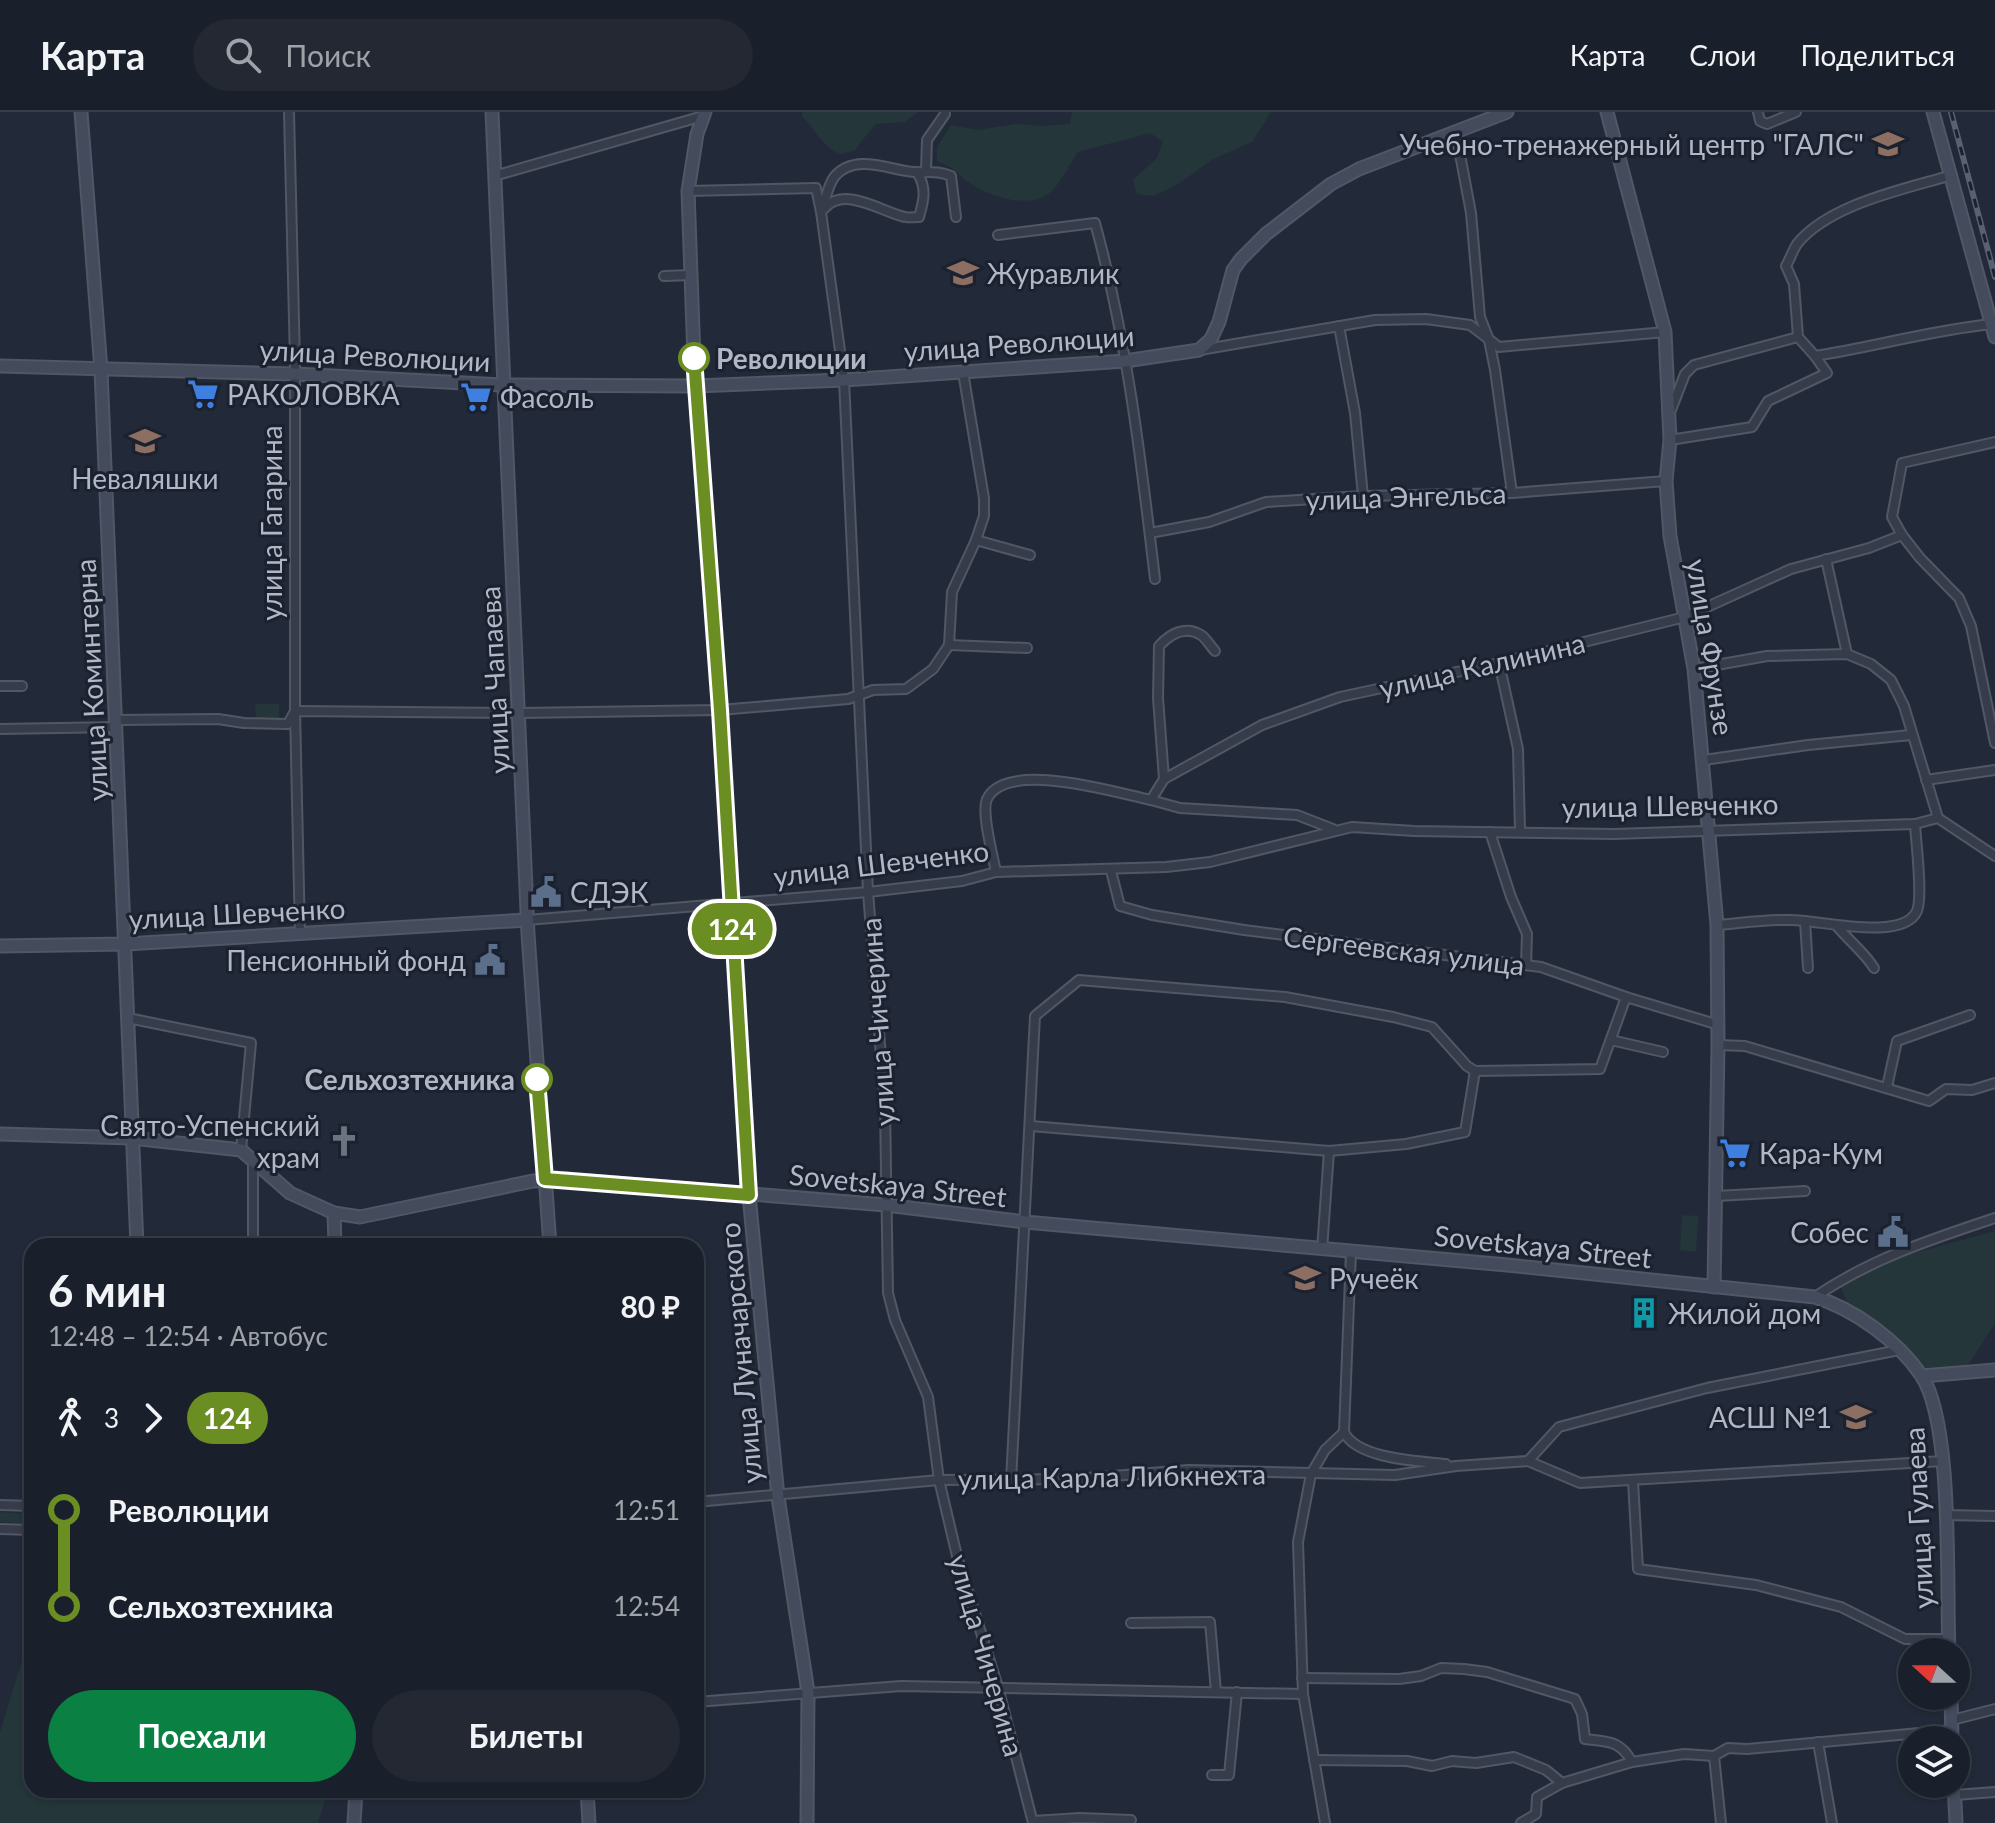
<!DOCTYPE html>
<html lang="ru">
<head>
<meta charset="utf-8">
<style>
	:root { --surface:#1a202b; --page:#232833; --text:#f1f3f6; --muted:#9fa3a9; --line:#383e47; --accent:#0b8043 }
	body { margin:0; font-family:Lato,sans-serif; background:var(--page); color:var(--text); height:100vh; display:flex; flex-direction:column; font-size:30px; white-space:nowrap }
	* { box-sizing:border-box; margin:0 }
	p { font-size:26px; color:var(--muted) }
	.icon { flex:none; width:44px; height:44px; fill:none; stroke:currentColor; stroke-width:2; stroke-linecap:round; stroke-linejoin:round }
	.map { position:relative; flex:1; overflow:hidden }
	.panel { position:absolute; left:24px; top:1126px; width:680px; height:560px; display:flex; flex-direction:column; background:var(--surface); border-radius:24px; box-shadow:0 2px 6px #0004,0 0 0 2px var(--line) }
	.panel>* { flex:none }
	.badge { padding:0 16px; border-radius:26px; font-size:28px; line-height:52px }
	.needle { width:52px; rotate:291deg }
	.buttons { position:absolute; left:1898px; top:1526px; display:grid; gap:16px }
	.buttons a { display:grid; place-items:center; width:72px; height:72px; border-radius:50%; background:var(--surface); box-shadow:0 2px 6px #0004,0 0 0 2px var(--line); font-size:40px }
	.map>.badge { position:absolute; translate:-50% -50%; box-shadow:0 0 0 4px #fff }
	.legs { display:flex; align-items:center; gap:12px; height:88px; padding:0 24px; font-size:26px }
	.legs p { margin-inline-start:auto }
	.headline { display:flex; align-items:center; justify-content:space-between; height:136px; padding:0 24px }
	h1 { font-size:44px; font-weight:700; line-height:60px }
	.cta { display:flex; gap:16px; margin-top:auto; padding:16px 24px }
	.cta a { flex:1; height:92px; border-radius:48px; background:var(--accent); color:#fff; font-size:32px; font-weight:700; line-height:92px; text-align:center }
	.cta a+a { background:var(--page); color:var(--text) }
	ul { padding:0 24px; list-style:none }
	li { display:flex; align-items:center; gap:28px; height:96px; font-size:30px }
	li i { display:grid; place-items:center; width:12px; height:100%; margin:0 10px; background:currentColor }
	li i::after { content:''; width:20px; height:20px; margin:-10px; border:6px solid; border-radius:50%; background:var(--surface) }
	li p { margin-inline-start:auto }
	li:first-child i { background:linear-gradient(#0000 50%,currentColor 0) }
	li:last-child i { background:linear-gradient(currentColor 50%,#0000 0) }
	header { display:flex; align-items:center; gap:48px; box-sizing:border-box; height:112px; padding:0 40px; background:var(--surface); border-bottom:2px solid var(--line) }
	header strong { font-size:38px }
	nav { display:flex; gap:44px; margin-inline-start:auto; font-size:28px }
	.search { width:560px; height:72px; background:var(--page); display:flex; align-items:center; gap:20px; box-sizing:border-box; padding:0 28px; border-radius:44px; color:var(--muted); font-size:30px }
	.map>svg:first-child { display:block }
	.green { fill:#24363a }
	.lines { fill:none; stroke-linecap:round; stroke-linejoin:round }
	.street-casing { stroke:#515764; stroke-width:12 }
	.secondary-casing { stroke:#515764; stroke-width:15 }
	.street { stroke:#363c4a; stroke-width:8 }
	.secondary { stroke:#444b5c; stroke-width:11 }
	.rail-casing { stroke:#586071; stroke-width:6 }
	.rail { stroke:#1b212e; stroke-width:3; stroke-dasharray:9; stroke-linecap:butt }
	.line-1-casing { stroke:#fff; stroke-width:18 }
	.line-1 { stroke:#6b8e23; stroke-width:12 }
	.stop-1-dot { fill:#fff; stroke:#6b8e23; stroke-width:4 }
	.labels { text-anchor:middle; dominant-baseline:central; stroke-width:6; stroke-linejoin:round; paint-order:stroke }
	.poi-label { font-size:28px; fill:#b1b7c6; stroke:#1b212e; text-anchor:start }
	.street-label { font-size:28px; fill:#b1b7c6; stroke:#1b212e }
	.stop-label { font-size:28px; font-weight:bold; fill:#b1b7c6; stroke:#1b212e; text-anchor:start }
</style>
</head>
<body>
<header>
<strong>Карта</strong>
<div class="search"><svg class="icon" aria-label="search" viewBox="0 0 24 24"><circle cx="10" cy="10" r="6"/><path d="M15 15l6 6"/></svg>Поиск</div>
<nav><a>Карта</a><a>Слои</a><a>Поделиться</a></nav>
</header>
<div class="map">
<svg width="1995" height="1711" viewBox="0 0 1995 1711">
	<rect width="100%" height="100%" fill="#222a39"/>
	<g class="green">
		<path d="M802,0H918L905,10L875,12L855,38L841,42C823,36 815,17 802,4Z"/>
		<path d="M1072,0H1271L1252,30L1213,47L1177,73L1153,84L1137,82L1133,68L1157,46L1163,29L1150,21L1078,40C1070,52 1063,66 1054,77C1033,100 989,85 967,69C954,59 955,56 937,49V35L951,13L977,18L1016,12L1043,14L1070,12Z"/>
		<path d="M255,592H279V607H256Z"/>
		<path d="M1682,1103L1698,1104L1696,1140L1680,1138Z"/>
		<path d="M1995,1119V1211L1966,1256L1941,1259L1926,1256L1848,1192L1840,1174L1889,1148Z"/>
		<path d="M0,1400L32,1402V1412L0,1410Z"/>
		<path d="M30,1523L32,1678H328L318,1711H0V1620Z"/>
	</g>
	<g class="lines">
		<defs>
			<g id="street">
				<path d="M289,0L295,250V599L300,823"/>
				<path d="M1758,0L1760,9L1767,12L1796,0"/>
				<path d="M1456,21L1471,101L1480,205L1489,228L1495,258L1512,381"/>
				<path d="M926,58L927,28L945,2"/>
				<path d="M494,64L703,4"/>
				<path d="M688,79L816,76L821,100L844,268L868,780L885,995L888,1181L895,1208L928,1285L939,1368L957,1444L998,1575L1033,1711"/>
				<path d="M825,96C844,73 884,101 905,105C906,106 918,105 919,105C924,88 927,76 917,60"/>
				<path d="M822,99C825,89 828,72 835,64C856,41 889,58 914,60C928,61 937,58 951,64L956,105"/>
				<path d="M998,123L1095,111C1127,227 1141,348 1155,467"/>
				<path d="M664,164L691,163"/>
				<path d="M1339,214L1355,301L1363,384"/>
				<path d="M1798,225L1794,172L1786,154C1790,147 1793,138 1797,132C1829,92 1905,77 1952,63"/>
				<path d="M1798,225L1815,244"/>
				<path d="M1200,238L1375,208L1426,207L1470,213L1499,235L1665,220"/>
				<path d="M1671,298L1685,262L1694,253L1798,225"/>
				<path d="M1670,328L1752,315L1768,289L1827,261L1815,244C1874,235 1932,218 1992,212"/>
				<path d="M1150,421L1209,410L1266,390L1363,384L1512,381L1666,369"/>
				<path d="M1902,423L1920,446L1959,486L1971,514L1995,631"/>
				<path d="M976,428L1030,443"/>
				<path d="M1826,447L1847,542"/>
				<path d="M949,533L1027,536"/>
				<path d="M1499,551L1518,637L1520,719"/>
				<path d="M1694,557L1767,544L1847,542L1871,552L1891,568L1904,594L1938,706"/>
				<path d="M0,574H22"/>
				<path d="M117,608L218,607L244,611L288,612L295,599L520,601L720,598L848,587L873,578L906,577L933,557L949,533L952,480L976,428L984,404V386L963,260"/>
				<path d="M0,617L117,615"/>
				<path d="M1704,648L1808,633L1911,623"/>
				<path d="M1164,667L1158,586L1159,534C1170,522 1185,513 1201,523C1206,526 1211,535 1215,539"/>
				<path d="M1926,668L1995,658"/>
				<path d="M1151,688L1180,696L1297,703L1333,717"/>
				<path d="M1490,720L1511,785L1527,822L1526,853"/>
				<path d="M1111,759L1120,794L1152,803L1244,818L1541,855L1626,885L1719,913"/>
				<path d="M996,760C993,744 981,701 987,687C1006,647 1116,681 1151,688L1164,667L1262,613L1340,585L1499,551L1685,505L1791,457L1869,436L1902,423L1892,405L1902,351L1995,330"/>
				<path d="M527,808L868,780L962,769L996,760L1166,755L1210,750L1352,715L1414,719L1614,722L1915,712L1938,706L1995,744"/>
				<path d="M1805,809L1808,856"/>
				<path d="M1717,813C1742,811 1767,807 1792,808C1819,808 1903,830 1917,799C1923,784 1916,731 1915,712"/>
				<path d="M1836,813C1848,828 1865,841 1874,856"/>
				<path d="M128,906L251,931L241,1038"/>
				<path d="M1611,928L1663,940"/>
				<path d="M1718,933L1745,934L1929,989L1946,977L1972,978L1995,971"/>
				<path d="M1887,975L1897,929L1970,903"/>
				<path d="M1031,1014L1329,1039L1406,1032L1465,1020L1475,959L1600,957L1626,885"/>
				<path d="M253,1050V1125"/>
				<path d="M1716,1084L1805,1079"/>
				<path d="M1322,1138L1329,1039"/>
				<path d="M1815,1185C1870,1147 1932,1127 1995,1106"/>
				<path d="M1344,1320C1357,1347 1418,1349 1446,1352"/>
				<path d="M1528,1349L1559,1315L1707,1276L1899,1238"/>
				<path d="M1011,1369L1035,904L1079,868L1285,885L1393,905L1432,915L1467,954L1475,959"/>
				<path d="M1633,1369L1638,1457L1756,1473L1841,1495L1905,1527H1948"/>
				<path d="M696,1390L939,1368L1074,1367L1189,1358L1395,1363L1456,1354L1528,1349L1580,1371L1943,1349"/>
				<path d="M0,1393L32,1394"/>
				<path d="M1945,1403L1995,1404"/>
				<path d="M0,1417L32,1418"/>
				<path d="M1131,1511L1210,1510L1216,1580"/>
				<path d="M1302,1566L1399,1567L1421,1564L1441,1556L1464,1557L1487,1560L1575,1587L1582,1602L1585,1627C1608,1630 1620,1628 1632,1650"/>
				<path d="M696,1590L901,1574L1303,1582"/>
				<path d="M1952,1608L1995,1597"/>
				<path d="M1818,1630L1832,1711"/>
				<path d="M1714,1644L1721,1711"/>
				<path d="M1314,1648L1407,1649L1432,1654L1452,1649L1476,1651L1514,1645L1546,1658L1562,1671"/>
				<path d="M1212,1663H1229L1237,1580"/>
				<path d="M1955,1683L1995,1680"/>
				<path d="M1033,1709L1080,1706L1131,1708"/>
				<path d="M1325,1711L1303,1582L1298,1430L1311,1362L1325,1338L1344,1320L1351,1140"/>
				<path d="M1521,1711L1536,1702L1537,1685L1562,1671L1632,1650L1684,1642L1714,1644L1728,1636L1747,1637L1952,1618"/>
			</g>
			<g id="secondary">
				<path d="M81,0L101,258L137,1134"/>
				<path d="M492,0L528,822L550,1134"/>
				<path d="M705,0L697,22L688,79L695,274L720,598L749,1083L778,1385L808,1580L807,1711"/>
				<path d="M1607,0L1665,220L1670,328L1666,369L1670,424L1694,557L1717,813L1718,933L1714,1175"/>
				<path d="M1933,0L1995,225"/>
				<path d="M0,254L295,262L502,273L695,274L844,268L1125,249L1199,238L1211,227L1219,210L1233,158L1241,147L1266,122L1331,72L1359,57L1507,0"/>
				<path d="M0,834L126,832L527,808"/>
				<path d="M0,1022L132,1026L241,1038L290,1081L334,1101L360,1105L533,1069L567,1067L886,1093L1025,1110L1507,1153L1815,1185C1854,1197 1898,1229 1921,1263C1954,1311 1946,1477 1949,1540"/>
				<path d="M334,1101L335,1134"/>
				<path d="M1922,1264L1995,1258"/>
				<path d="M1951,1584L1952,1628"/>
				<path d="M1954,1672L1956,1711"/>
				<path d="M587,1678L589,1711"/>
				<path d="M354,1711L356,1678"/>
			</g>
		</defs>
		<use href="#street" class="street-casing"/>
		<use href="#secondary" class="secondary-casing"/>
		<use href="#street" class="street"/>
		<use href="#secondary" class="secondary"/>
		<defs>
			<path id="rail" d="M1951,0L1995,165"/>
		</defs>
		<use href="#rail" class="rail-casing"/>
		<use href="#rail" class="rail"/>
	</g>
	<g class="lines">
		<defs>
			<path id="line-1" d="M537,967L545,1067L749,1083L720,598L694,246"/>
		</defs>
		<use href="#line-1" class="line-1-casing"/>
		<use href="#line-1" class="line-1"/>
	</g>
	<defs>
		<symbol id="university-bare" viewBox="-9 -9 18 18"><path d="M0-5L7-2L0 1L-7-2ZM-4 1L0 2.5L4 1V4Q0 6-4 4Z" fill="#8d6e63" stroke="#1b212e" stroke-width="2.5" paint-order="stroke"/></symbol>
		<symbol id="school-bare" viewBox="-9 -9 18 18"><path d="M0-5L7-2L0 1L-7-2ZM-4 1L0 2.5L4 1V4Q0 6-4 4Z" fill="#8d6e63" stroke="#1b212e" stroke-width="2.5" paint-order="stroke"/></symbol>
		<symbol id="supermarket-bare" viewBox="-9 -9 18 18"><path d="M-6-5.5h2.5l.6 2H6L4.5 2H-2.5L-4.4-4H-6ZM-1.5 3.2a1.3 1.3 0 1 0 .1 0ZM3 3.2a1.3 1.3 0 1 0 .1 0Z" fill="#3f7fe0" stroke="#1b212e" stroke-width="2.5" paint-order="stroke"/></symbol>
		<symbol id="civic-bare" viewBox="-9 -9 18 18"><path d="M-.6-6.5H3V-4.5H.6V-3L4-1V1h2V6H-6V1h2V-1L-.6-3ZM-1.2 2.5V6h2.4V2.5Z" fill="#5c6f8a" stroke="#1b212e" stroke-width="2.5" paint-order="stroke"/></symbol>
		<symbol id="church-bare" viewBox="-9 -9 18 18"><path d="M-1.2-6h2.4v3.5h3.3v2.4h-3.3V6h-2.4V-.1h-3.3v-2.4h3.3Z" fill="#6b7280" stroke="#1b212e" stroke-width="2.5" paint-order="stroke"/></symbol>
		<symbol id="building-bare" viewBox="-9 -9 18 18"><path d="M-4-6H4V6H1V3H-1V6H-4ZM-2.5-4.3h1.7v1.8h-1.7ZM.8-4.3h1.7v1.8H.8ZM-2.5-1h1.7V.8h-1.7ZM.8-1h1.7V.8H.8Z" fill="#0f9aa8" stroke="#1b212e" stroke-width="2.5" paint-order="stroke"/></symbol>
	</defs>
	<g fill-rule="evenodd">
		<use href="#university-bare" x="1866" y="10" width="44" height="44"/>
		<use href="#school-bare" x="941" y="139" width="44" height="44"/>
		<use href="#supermarket-bare" x="181" y="260" width="44" height="44"/>
		<use href="#supermarket-bare" x="454" y="263" width="44" height="44"/>
		<use href="#school-bare" x="123" y="307" width="44" height="44"/>
		<use href="#civic-bare" x="524" y="758" width="44" height="44"/>
		<use href="#civic-bare" x="468" y="826" width="44" height="44"/>
		<use href="#church-bare" x="322" y="1007" width="44" height="44"/>
		<use href="#supermarket-bare" x="1713" y="1019" width="44" height="44"/>
		<use href="#civic-bare" x="1871" y="1098" width="44" height="44"/>
		<use href="#school-bare" x="1283" y="1144" width="44" height="44"/>
		<use href="#building-bare" x="1622" y="1179" width="44" height="44"/>
		<use href="#school-bare" x="1834" y="1283" width="44" height="44"/>
	</g>
	<g class="stop-1-dot">
		<circle cx="694" cy="246" r="14"/>
		<circle cx="537" cy="967" r="14"/>
	</g>
	<g class="labels">
		<g class="poi-label">
			<text x="1864" y="32" text-anchor="end">Учебно-тренажерный центр "ГАЛС"</text>
			<text x="987" y="161">Журавлик</text>
			<text x="227" y="282">РАКОЛОВКА</text>
			<text x="500" y="285">Фасоль</text>
			<text x="145" y="366" text-anchor="middle">Неваляшки</text>
			<text x="570" y="780">СДЭК</text>
			<text x="466" y="848" text-anchor="end">Пенсионный фонд</text>
			<text x="320" y="1013" text-anchor="end">Свято-Успенский<tspan x="320" dy="32">храм</tspan></text>
			<text x="1759" y="1041">Кара-Кум</text>
			<text x="1869" y="1120" text-anchor="end">Собес</text>
			<text x="1329" y="1166">Ручеёк</text>
			<text x="1668" y="1201">Жилой дом</text>
			<text x="1832" y="1305" text-anchor="end">АСШ №1</text>
		</g>
		<g class="street-label">
			<text transform="translate(1019 231) rotate(-4)">улица Революции</text>
			<text transform="translate(375 243) rotate(3)">улица Революции</text>
			<text transform="translate(1406 384) rotate(-2)">улица Энгельса</text>
			<text transform="translate(271 411) rotate(-90)">улица Гагарина</text>
			<text transform="translate(1711 535) rotate(81)">улица Фрунзе</text>
			<text transform="translate(1482 553) rotate(-13)">улица Калинина</text>
			<text transform="translate(91 568) rotate(-93)">улица Коминтерна</text>
			<text transform="translate(494 568) rotate(-93)">улица Чапаева</text>
			<text transform="translate(1670 693) rotate(-1)">улица Шевченко</text>
			<text transform="translate(881 751) rotate(-7)">улица Шевченко</text>
			<text transform="translate(237 801) rotate(-3)">улица Шевченко</text>
			<text transform="translate(1404 838) rotate(7)">Сергеевская улица</text>
			<text transform="translate(877 910) rotate(-94)">улица Чичерина</text>
			<text transform="translate(898 1073) rotate(6)">Sovetskaya Street</text>
			<text transform="translate(1543 1134) rotate(6)">Sovetskaya Street</text>
			<text transform="translate(740 1241) rotate(-95)">улица Луначарского</text>
			<text transform="translate(1112 1364) rotate(-1)">улица Карла Либкнехта</text>
			<text transform="translate(1918 1406) rotate(-93)">улица Гулаева</text>
			<text transform="translate(987 1543) rotate(74)">улица Чичерина</text>
		</g>
		<g class="stop-label">
			<text x="716" y="246">Революции</text>
			<text x="515" y="967" text-anchor="end">Сельхозтехника</text>
		</g>
	</g>
</svg>
<div class="buttons">
<a><svg class="needle" viewBox="-14 -14 28 28"><path d="M0-13l5 13h-10z" fill="#e53935"/><path d="M0 13l5-13h-10z" fill="#9fa3a9"/></svg></a>
<a><svg class="icon" aria-label="layers" viewBox="0 0 24 24"><path d="M12 4l9 5-9 5-9-5zM3 14l9 5 9-5"/></svg></a>
</div>
<b class="badge" style="left:732px;top:817px;background:#6b8e23;color:#fff">124</b>
<section class="panel">
<div class="headline"><div><h1>6 мин</h1><p>12:48 – 12:54 · Автобус</p></div><b>80 ₽</b></div>
<div class="legs"><svg class="icon" aria-label="walk" viewBox="0 0 24 24"><circle cx="13" cy="4" r="2"/><path d="M13 8l-2 6 4 7M11 14l-3 7M7 12l3-4h3l4 4"/></svg>3<svg class="icon" aria-label="forward" viewBox="0 0 24 24"><path d="M9 5l7 7-7 7"/></svg><b class="badge" style="background:#6b8e23;color:#fff">124</b></div>
<ul>
<li><i style="color:#6b8e23"></i><b>Революции</b><p>12:51</p></li>
<li><i style="color:#6b8e23"></i><b>Сельхозтехника</b><p>12:54</p></li>
</ul>
<div class="cta"><a>Поехали</a><a>Билеты</a></div>
</section>
</div>
</body>
</html>
